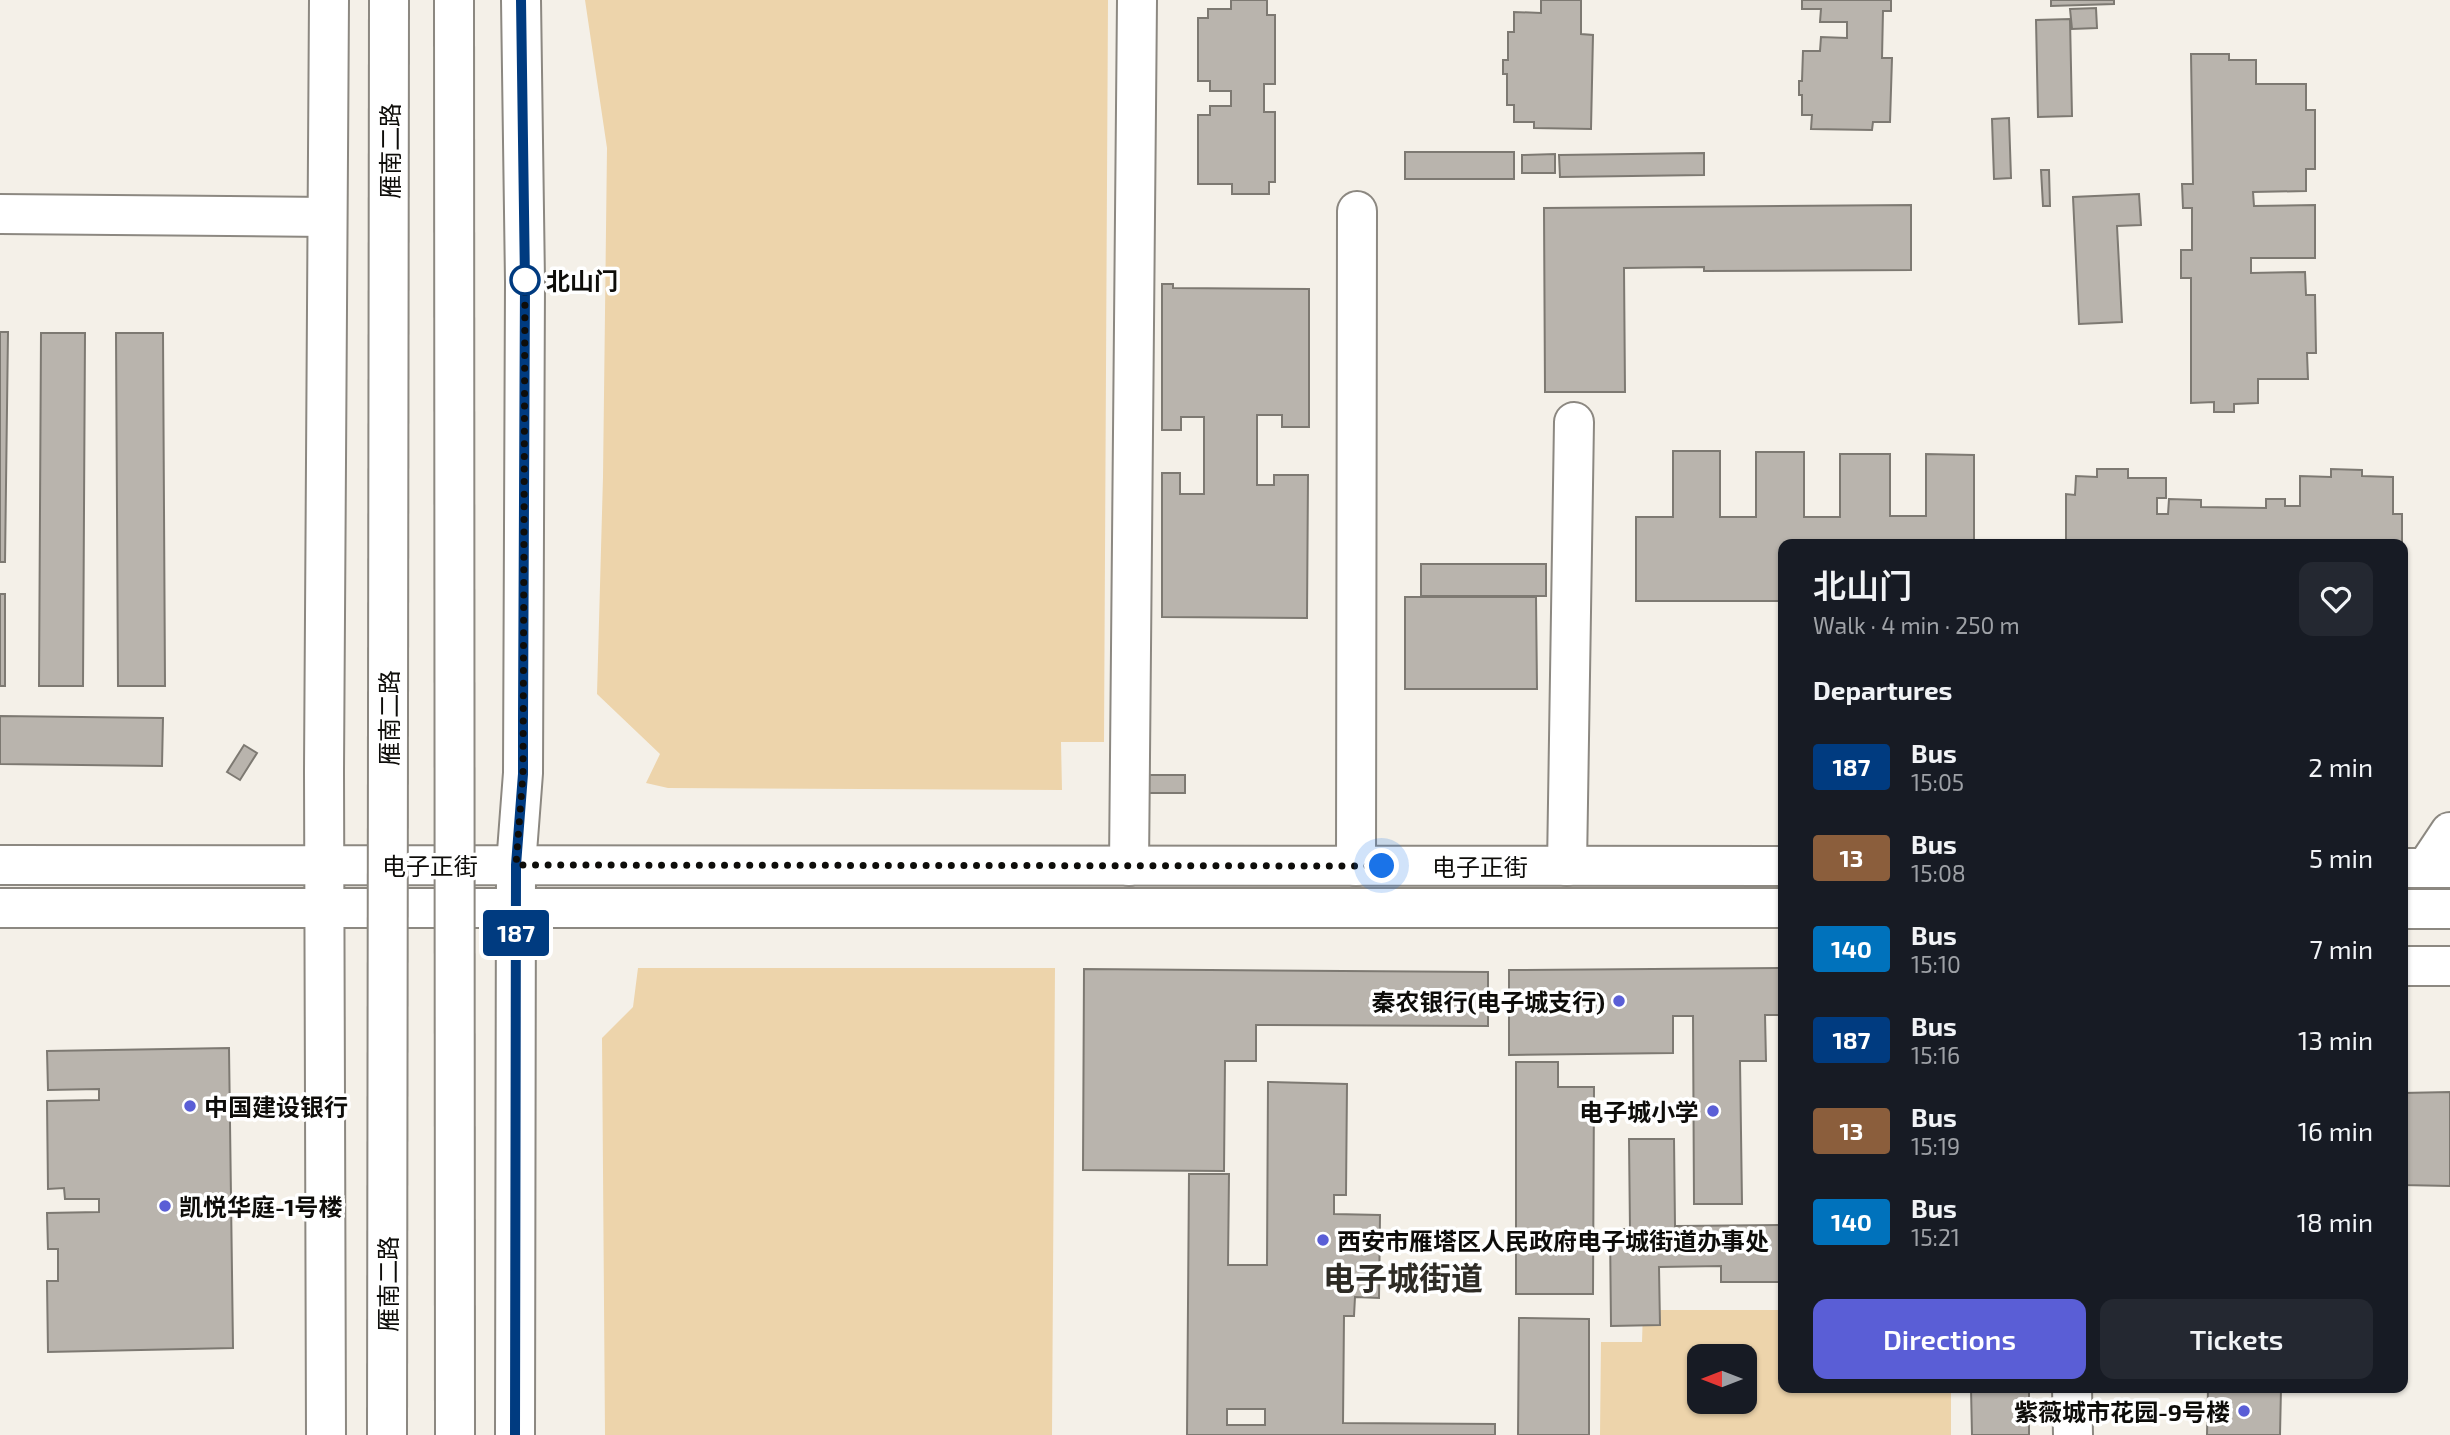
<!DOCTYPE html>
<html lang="en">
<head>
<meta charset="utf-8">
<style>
	:root { --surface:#171b24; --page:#242831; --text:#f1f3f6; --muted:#9ea1a6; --accent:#5a5ed6 }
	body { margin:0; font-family:"Exo 2","Noto Sans SC",sans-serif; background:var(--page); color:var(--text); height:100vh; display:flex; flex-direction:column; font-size:26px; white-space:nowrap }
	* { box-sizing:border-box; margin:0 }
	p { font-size:23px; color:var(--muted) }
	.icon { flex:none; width:38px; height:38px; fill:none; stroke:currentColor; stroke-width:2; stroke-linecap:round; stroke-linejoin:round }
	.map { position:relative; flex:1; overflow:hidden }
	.drawer { position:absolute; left:1778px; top:539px; width:630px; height:854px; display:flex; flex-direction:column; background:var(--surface); border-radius:14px; box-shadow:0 2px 5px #0004 }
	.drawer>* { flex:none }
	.badge { padding:0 14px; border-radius:5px; font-size:24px; line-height:46px }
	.needle { width:46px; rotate:270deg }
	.fabs { position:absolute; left:1687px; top:1344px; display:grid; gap:14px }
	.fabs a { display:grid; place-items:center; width:70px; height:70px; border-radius:14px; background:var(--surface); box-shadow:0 2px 5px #0004; font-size:35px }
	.you { position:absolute; width:35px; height:35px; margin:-18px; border:5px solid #fff; border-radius:50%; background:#1a73e8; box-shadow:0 0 0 10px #1a73e833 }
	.map>.badge { position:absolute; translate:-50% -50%; box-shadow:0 0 0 4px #fff }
	h2 { padding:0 35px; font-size:26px; line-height:63px }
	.round { display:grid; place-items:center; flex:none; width:74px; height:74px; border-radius:14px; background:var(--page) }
	.head { display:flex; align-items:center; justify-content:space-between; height:119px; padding:0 35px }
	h1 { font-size:33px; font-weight:600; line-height:52px }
	.button { display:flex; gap:14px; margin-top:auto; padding:14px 35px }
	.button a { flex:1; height:80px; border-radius:14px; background:var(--accent); color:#fff; font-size:28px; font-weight:600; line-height:80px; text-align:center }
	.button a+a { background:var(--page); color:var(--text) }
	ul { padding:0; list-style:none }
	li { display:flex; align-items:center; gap:21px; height:91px; padding:0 35px }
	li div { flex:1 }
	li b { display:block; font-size:26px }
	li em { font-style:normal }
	li .badge { min-width:77px; font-weight:700; text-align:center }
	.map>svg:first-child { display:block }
	.green { fill:#edd4ab; fill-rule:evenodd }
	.building { fill:#b9b4ad; stroke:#7d7972; stroke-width:2; fill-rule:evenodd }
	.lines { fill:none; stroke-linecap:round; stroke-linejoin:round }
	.street-casing { stroke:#8c8881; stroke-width:42 }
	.secondary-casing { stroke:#8c8881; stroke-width:42 }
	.street { stroke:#fff; stroke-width:38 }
	.secondary { stroke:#fff; stroke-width:38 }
	.primary-bridge-casing { stroke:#8c8881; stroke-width:42; stroke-linecap:butt }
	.primary-bridge { stroke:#fff; stroke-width:38 }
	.line-casing { stroke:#fff; stroke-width:16 }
	.line { stroke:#003b80; stroke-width:10 }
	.walk { stroke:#0e0d0a; stroke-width:7; stroke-dasharray:0 12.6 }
	.stop-dot { fill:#fff; stroke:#003b80; stroke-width:3.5 }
	.poi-dot { fill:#5a5ed6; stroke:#fff; stroke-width:2.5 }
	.labels { text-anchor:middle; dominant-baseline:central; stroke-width:7; stroke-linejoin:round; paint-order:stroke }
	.street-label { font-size:24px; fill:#0e0d0a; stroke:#fff }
	.stop-label { font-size:24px; font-weight:bold; fill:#0e0d0a; stroke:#fff; text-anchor:start }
	.poi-label { font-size:24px; font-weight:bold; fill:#0e0d0a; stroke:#fff; text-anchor:end }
	.district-label { font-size:32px; font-weight:bold; fill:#2e2b25; stroke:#fff }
</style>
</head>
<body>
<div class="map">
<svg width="2450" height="1435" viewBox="0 0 2450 1435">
	<rect width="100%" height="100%" fill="#f4f0e8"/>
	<g class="green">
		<path d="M585,0H1108L1104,742H1061L1062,790L668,788L646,783L660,754L597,694L603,477L607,148Z"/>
		<path d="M638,968H1055L1052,1435H605L602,1038L633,1007Z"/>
		<path d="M1643,1310H1783V1388H1951V1435H1600L1601,1342H1642ZM1699,1356H1745V1402H1699Z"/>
	</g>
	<g class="building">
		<path d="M1231,0H1267V15H1275V84H1264V112H1275V182H1269V194H1232V184H1198V115H1210V106H1231V91H1210V81H1198V18H1208V9H1231Z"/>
		<path d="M1541,0H1581V34L1593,35L1591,129L1534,128V122H1514V105H1507V74H1503V60H1508V32H1514V12L1541,13Z"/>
		<path d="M1802,0H1891V11H1883L1882,58H1892L1890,122H1873L1872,130L1811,129L1812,115H1802V95H1799V81H1802L1803,51H1820L1821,37L1847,38V22H1820L1821,9H1802Z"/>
		<path d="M2051,0H2114V4L2051,6Z"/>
		<path d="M2096,8L2097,28L2072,29L2070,9Z"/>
		<path d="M2070,19L2072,116L2038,117L2036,20Z"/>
		<path d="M2191,54H2229V60H2256V84H2306V110H2315V169H2306V191L2253,192L2254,206L2315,205V258H2251V273L2305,272L2306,295H2315L2316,353H2307L2308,379H2258V403L2234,404V412H2214V402L2191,403V278H2181V250H2192V208H2183L2182,184H2193Z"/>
		<path d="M2009,118L2011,178L1994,179L1992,119Z"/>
		<rect x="1405" y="152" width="109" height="27"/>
		<path d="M1704,153V175L1560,177L1559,155Z"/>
		<path d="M1555,154V173H1522V155Z"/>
		<path d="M2041,170H2049L2050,206H2043Z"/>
		<path d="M2139,194L2141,225L2117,226L2122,322L2079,324L2073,197Z"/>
		<path d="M1911,205V270L1704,271V267L1624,268L1625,392H1545L1544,208Z"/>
		<path d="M1162,284H1173V288L1309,289V427H1282V415H1257V485H1274V475H1308L1307,618L1162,617V473H1180V494H1204V417H1181V430H1162Z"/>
		<path d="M0,332H8L5,562H0Z"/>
		<path d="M41,333H85L83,686H39Z"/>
		<path d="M116,333H163L165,686H118Z"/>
		<path d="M1673,451H1720V517H1756V452H1804V517H1840V454H1890V516H1926V454L1974,455V544H1783V601H1636V517H1673Z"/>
		<path d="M2097,469H2128V478H2166V498H2157V514H2168L2169,499L2201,500V507L2266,508V499H2285V506H2300V476L2331,477V469L2362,470V476L2393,477V514H2402V544H2066V494L2075,495L2076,476L2097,477Z"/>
		<rect x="1421" y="564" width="125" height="32"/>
		<rect x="0" y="594" width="5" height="92"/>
		<path d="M1405,597H1536L1537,689H1405Z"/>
		<path d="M0,716L163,718L162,766L0,764Z"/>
		<path d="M244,745L257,753L240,780L227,772Z"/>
		<rect x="1141" y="775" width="44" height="18"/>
		<path d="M1783,968V1015H1765L1766,1061H1740L1742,1204H1694L1693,1016H1673V1053L1509,1055V970Z"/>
		<path d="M1084,969L1488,972V1026L1256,1025V1061H1225L1224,1171L1083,1170Z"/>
		<path d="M229,1048L233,1348L48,1352L47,1281H58V1249H48L47,1213L99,1212V1199H65L64,1188L48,1189L47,1101L99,1100V1089L48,1090L47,1051Z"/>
		<path d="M1516,1062H1558V1087H1594L1593,1294H1516Z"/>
		<path d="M1268,1082L1347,1084L1346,1195H1334V1214L1380,1215L1379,1298L1355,1297L1354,1316H1344L1343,1423L1495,1424V1435H1187L1189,1174H1229L1228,1265H1267ZM1227,1409H1265V1425H1227Z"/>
		<path d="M2450,1092V1186L2403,1185V1093Z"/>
		<path d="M1629,1139H1674L1675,1226L1783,1225V1282H1721V1266L1659,1267L1660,1325L1611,1326L1610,1229H1630Z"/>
		<path d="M1519,1318L1589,1319V1435H1518Z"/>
		<path d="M1971,1388H2029V1435H1972Z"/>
		<path d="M2208,1388H2281L2280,1435H2207Z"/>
	</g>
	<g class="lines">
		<defs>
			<g id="street">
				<path d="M0,214L327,217"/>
				<path d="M1129,866L1137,0"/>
				<path d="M1356,866L1357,211"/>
				<path d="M1567,866L1574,422"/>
				<path d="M2426,868L2450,832"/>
				<path d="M2403,966H2450"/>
				<path d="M2072,1388L2073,1435"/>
			</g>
			<g id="secondary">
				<path d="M0,865L1783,866"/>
				<path d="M2403,868H2450"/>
				<path d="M0,908H1783"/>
				<path d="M2403,909H2450"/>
				<path d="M326,1435L324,771L329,0"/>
				<path d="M515,1435L516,865L523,773L525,282L521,0"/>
			</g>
		</defs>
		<use href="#street" class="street-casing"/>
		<use href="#secondary" class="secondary-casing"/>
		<use href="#street" class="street"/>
		<use href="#secondary" class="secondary"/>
		<defs>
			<g id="primary-bridge">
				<path d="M454,0L455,1435"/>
				<path d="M387,1435L389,0"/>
			</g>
		</defs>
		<use href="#primary-bridge" class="primary-bridge-casing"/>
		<use href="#primary-bridge" class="primary-bridge"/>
	</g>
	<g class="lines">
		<defs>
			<path id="line" d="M515,1435L516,865L523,774V719L525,282L521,0"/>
		</defs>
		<use href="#line" class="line-casing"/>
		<use href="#line" class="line"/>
		<path class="walk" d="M525,280L523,774L516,865L1382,866"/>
	</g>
	<circle class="stop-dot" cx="525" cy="280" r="14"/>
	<g class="poi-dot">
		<circle cx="1619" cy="1001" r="7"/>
		<circle cx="190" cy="1106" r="7"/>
		<circle cx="1713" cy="1111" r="7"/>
		<circle cx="165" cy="1206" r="7"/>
		<circle cx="1323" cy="1240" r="7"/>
		<circle cx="2244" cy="1411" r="7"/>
	</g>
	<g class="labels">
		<g class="street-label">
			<text transform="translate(389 151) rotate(-90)">雁南二路</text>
			<text transform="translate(388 718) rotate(-90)">雁南二路</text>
			<text x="430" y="865">电子正街</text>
			<text x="1480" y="866">电子正街</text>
			<text transform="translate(387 1284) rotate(-90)">雁南二路</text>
		</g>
		<g class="stop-label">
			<text x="546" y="280">北山门</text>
		</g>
		<g class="poi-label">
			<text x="1605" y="1001">秦农银行(电子城支行)</text>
			<text x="204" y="1106" text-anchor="start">中国建设银行</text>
			<text x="1699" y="1111">电子城小学</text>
			<text x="179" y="1206" text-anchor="start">凯悦华庭-1号楼</text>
			<text x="1337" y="1240" text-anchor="start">西安市雁塔区人民政府电子城街道办事处</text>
			<text x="2230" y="1411">紫薇城市花园-9号楼</text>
		</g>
		<g class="district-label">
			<text x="1403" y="1277">电子城街道</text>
		</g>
	</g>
</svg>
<div class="fabs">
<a><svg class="needle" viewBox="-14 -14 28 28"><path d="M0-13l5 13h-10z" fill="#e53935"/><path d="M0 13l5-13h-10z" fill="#9ea1a6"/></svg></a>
</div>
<div class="you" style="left:1382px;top:866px"></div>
<b class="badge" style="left:516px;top:933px;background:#003b80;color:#fff">187</b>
<section class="drawer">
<div class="head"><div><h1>北山门</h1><p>Walk · 4 min · 250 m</p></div><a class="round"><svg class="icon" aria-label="heart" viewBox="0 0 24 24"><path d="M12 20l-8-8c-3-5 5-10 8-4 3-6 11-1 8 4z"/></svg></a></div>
<h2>Departures</h2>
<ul>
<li><span class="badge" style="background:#003b80;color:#fff">187</span><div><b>Bus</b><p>15:05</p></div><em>2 min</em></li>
<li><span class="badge" style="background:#8b5e3c;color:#fff">13</span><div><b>Bus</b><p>15:08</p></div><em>5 min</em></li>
<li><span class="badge" style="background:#0072bc;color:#fff">140</span><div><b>Bus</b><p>15:10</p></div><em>7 min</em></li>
<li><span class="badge" style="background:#003b80;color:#fff">187</span><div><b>Bus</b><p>15:16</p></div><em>13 min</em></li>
<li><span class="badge" style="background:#8b5e3c;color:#fff">13</span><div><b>Bus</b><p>15:19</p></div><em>16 min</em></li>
<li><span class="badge" style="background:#0072bc;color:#fff">140</span><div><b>Bus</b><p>15:21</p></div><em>18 min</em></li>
</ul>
<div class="button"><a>Directions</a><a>Tickets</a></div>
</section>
</div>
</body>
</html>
